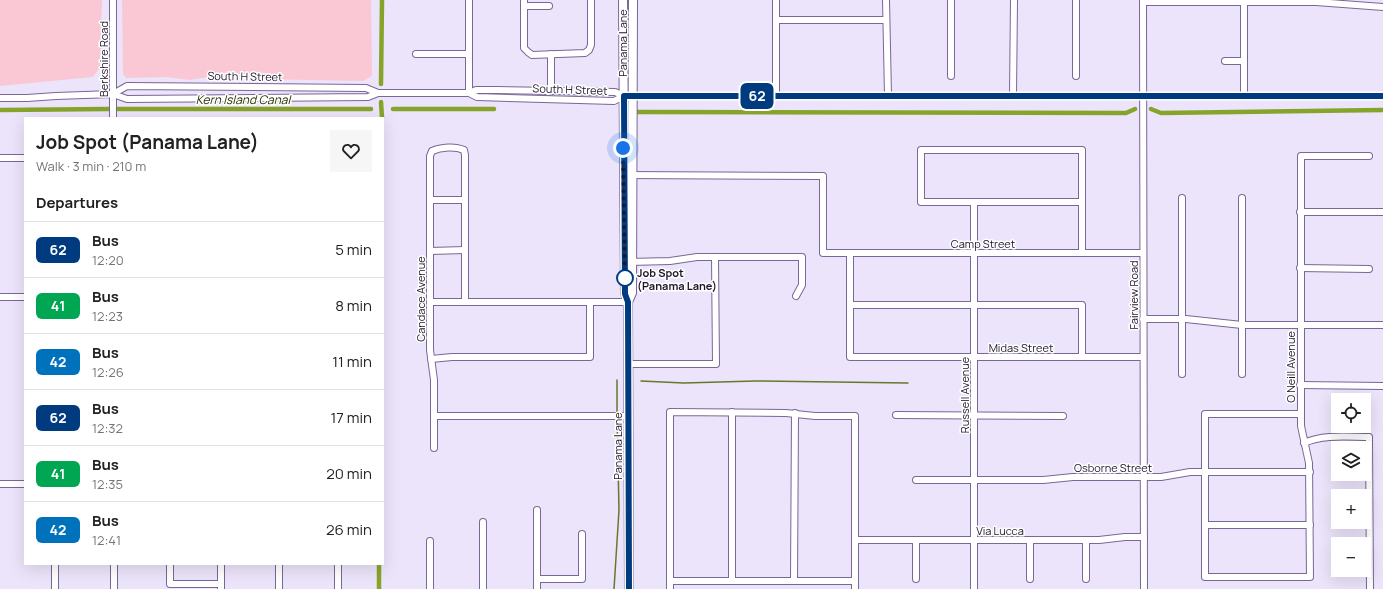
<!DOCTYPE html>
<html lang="en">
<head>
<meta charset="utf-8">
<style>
	:root { --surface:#fff; --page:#f6f6f6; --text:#202124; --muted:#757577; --line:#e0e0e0 }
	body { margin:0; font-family:Manrope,sans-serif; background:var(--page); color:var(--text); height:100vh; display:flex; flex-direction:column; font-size:15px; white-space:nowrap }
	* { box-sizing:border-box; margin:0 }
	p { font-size:13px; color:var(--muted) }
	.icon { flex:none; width:22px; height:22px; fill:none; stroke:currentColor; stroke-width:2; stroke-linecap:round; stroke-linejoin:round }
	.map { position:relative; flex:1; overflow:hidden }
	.details { position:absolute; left:24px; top:117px; width:360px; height:448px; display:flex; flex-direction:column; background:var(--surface); border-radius:0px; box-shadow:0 4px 16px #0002 }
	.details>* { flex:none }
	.badge { padding:0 8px; border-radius:6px; font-size:14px; line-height:26px }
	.tools { position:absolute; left:1331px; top:393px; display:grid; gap:8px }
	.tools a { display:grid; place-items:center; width:40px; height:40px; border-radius:0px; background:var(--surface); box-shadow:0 4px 16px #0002; font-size:20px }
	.you { position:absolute; width:20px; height:20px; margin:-10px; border:3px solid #fff; border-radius:50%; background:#1a73e8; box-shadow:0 0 0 6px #1a73e833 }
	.map>.badge { position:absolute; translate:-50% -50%; box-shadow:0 0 0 2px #fff }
	h2 { padding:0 12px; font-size:15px; line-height:36px }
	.round { display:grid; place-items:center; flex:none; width:42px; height:42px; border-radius:0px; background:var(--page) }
	.summary { display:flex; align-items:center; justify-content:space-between; height:68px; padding:0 12px }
	h1 { font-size:19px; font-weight:700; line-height:30px }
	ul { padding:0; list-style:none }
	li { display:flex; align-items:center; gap:12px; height:56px; padding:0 12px; border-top:1px solid var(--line) }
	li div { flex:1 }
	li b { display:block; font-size:15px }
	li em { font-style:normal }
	li .badge { min-width:44px; font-weight:700; text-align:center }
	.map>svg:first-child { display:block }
	.green { fill:#fac8d4 }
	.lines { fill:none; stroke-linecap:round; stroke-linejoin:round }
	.stream { stroke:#667929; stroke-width:1.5 }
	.canal { stroke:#86a42a; stroke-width:4.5 }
	.minor-casing { stroke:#7a6697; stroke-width:8 }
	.major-casing { stroke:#7a6697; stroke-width:10 }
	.minor { stroke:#fff; stroke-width:6 }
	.major { stroke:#fff; stroke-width:8 }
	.line-casing { stroke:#fff; stroke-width:9 }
	.line { stroke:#003b80; stroke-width:6 }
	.walk { stroke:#1d1528; stroke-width:4; stroke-dasharray:0 7.2 }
	.stop-dot { fill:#fff; stroke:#003b80; stroke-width:2 }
	.labels { text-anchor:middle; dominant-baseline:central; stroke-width:3; stroke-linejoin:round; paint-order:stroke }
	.street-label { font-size:11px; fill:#1d1528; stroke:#fff }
	.stop-label { font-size:11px; font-weight:bold; fill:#1d1528; stroke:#fff; text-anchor:start }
	.water-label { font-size:12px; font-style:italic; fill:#283402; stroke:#fff }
</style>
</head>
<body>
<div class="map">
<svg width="1383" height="589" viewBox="0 0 1383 589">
	<rect width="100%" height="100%" fill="#ece4fa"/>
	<g class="green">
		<path d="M0,0H102L100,67L93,77L0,86Z"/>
		<path d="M122,0H371L372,76L363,81L248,79L244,74H227L222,78H201L190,80L165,77L126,78L123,74Z"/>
	</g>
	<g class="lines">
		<g class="stream">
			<path d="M617,380V413"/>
			<path d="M641,381L684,383L755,381L908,383"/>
			<path d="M614,589L619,510L617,417"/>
		</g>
		<g class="canal">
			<path d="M381,84L382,0"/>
			<path d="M381,102L382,118"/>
			<path d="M116,109H371"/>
			<path d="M393,109H494"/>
			<path d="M1151,109L1161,113L1383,110"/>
			<path d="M0,110L109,109"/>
			<path d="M638,112L1126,113L1135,109"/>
			<path d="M379,589V564"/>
		</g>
		<defs>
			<g id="minor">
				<path d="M524,0V48L528,52L532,55L585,53L589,50L591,45V0"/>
				<path d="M886,0L888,95"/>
				<path d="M1143,0L1144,589"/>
				<path d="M1143,2H1316L1383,7"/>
				<path d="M524,6H549"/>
				<path d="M776,20H885"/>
				<path d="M416,54H469"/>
				<path d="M1225,61H1244"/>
				<path d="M951,76V0"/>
				<path d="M1076,76V0"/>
				<path d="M548,92L551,91V54"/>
				<path d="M378,93H469L476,90H496L615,92L624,96"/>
				<path d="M469,93L477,97L614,101L624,96H1383"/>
				<path d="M469,93V0"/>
				<path d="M776,95V0"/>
				<path d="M1013,96L1014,0"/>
				<path d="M1244,96V2"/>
				<path d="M0,98H27L56,96L113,94L127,99L368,97L378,93L366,88L127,86L113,94"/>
				<path d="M113,118V0"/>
				<path d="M0,158H25"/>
				<path d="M624,175L823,176V253H1143"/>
				<path d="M1182,198V374"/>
				<path d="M1242,198V374"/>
				<path d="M430,200H465"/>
				<path d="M1082,202H921V150H1082V253"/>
				<path d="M1300,212H1383"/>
				<path d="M430,251L465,250"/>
				<path d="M850,253V357H1143"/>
				<path d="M628,262L670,261L697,257H802V285L796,296"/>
				<path d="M1300,268L1369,269"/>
				<path d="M0,297H25"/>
				<path d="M430,302H628"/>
				<path d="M850,305H1082V357"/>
				<path d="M1143,319H1186L1242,325H1383"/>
				<path d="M431,359L452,357H590V302"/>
				<path d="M628,364H716L715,257"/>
				<path d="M1300,385L1383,386"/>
				<path d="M1300,414H1205V577H1310L1309,463L1301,426V156H1369"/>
				<path d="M896,415L1063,416"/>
				<path d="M434,416H628"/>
				<path d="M1304,443C1324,434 1348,437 1369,437L1370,589"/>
				<path d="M434,448V380L430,350V156L432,151C441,147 455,146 464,150L465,155V302"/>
				<path d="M916,480H1043L1073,477H1161L1190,472H1310"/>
				<path d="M0,484H25"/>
				<path d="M537,510V589"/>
				<path d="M483,522V589"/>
				<path d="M1205,525H1310"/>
				<path d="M855,540H1099L1125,537H1144"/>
				<path d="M916,540V579"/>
				<path d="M1030,540V579"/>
				<path d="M1086,540V579"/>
				<path d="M430,541V589"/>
				<path d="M114,564V589"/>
				<path d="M170,564V584H221"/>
				<path d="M221,564V589"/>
				<path d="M279,564V589"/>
				<path d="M338,564V589"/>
				<path d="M537,579H582V534"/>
				<path d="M670,581H855"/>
				<path d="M732,581V412"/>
				<path d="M794,581L795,413"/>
				<path d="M55,589V564"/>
				<path d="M670,589V412L786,413L815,416H855V589"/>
				<path d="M974,589V202"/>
			</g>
			<g id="major">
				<path d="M623,0L625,293L628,302L629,589"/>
				<path d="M628,302L632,293L633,0"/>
			</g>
		</defs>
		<use href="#minor" class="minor-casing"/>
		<use href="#major" class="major-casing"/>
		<use href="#minor" class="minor"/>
		<use href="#major" class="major"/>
	</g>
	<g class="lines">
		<defs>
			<path id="line" d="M629,589L628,302L625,294L624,96H1383"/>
		</defs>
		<use href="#line" class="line-casing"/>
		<use href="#line" class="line"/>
		<path class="walk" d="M623,148L625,282V278"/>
	</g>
	<circle class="stop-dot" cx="625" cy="278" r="8"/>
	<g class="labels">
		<g class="street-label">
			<text transform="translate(622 43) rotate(-90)">Panama Lane</text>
			<text transform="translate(103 59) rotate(-90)">Berkshire Road</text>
			<text transform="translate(245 76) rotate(1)">South H Street</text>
			<text transform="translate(570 89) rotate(2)">South H Street</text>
			<text x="983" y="243">Camp Street</text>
			<text transform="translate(1133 295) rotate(-90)">Fairview Road</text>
			<text transform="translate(420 299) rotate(-90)">Candace Avenue</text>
			<text x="1021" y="347">Midas Street</text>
			<text transform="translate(1290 367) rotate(-90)">O Neill Avenue</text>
			<text transform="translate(964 395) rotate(-90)">Russell Avenue</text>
			<text transform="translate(617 446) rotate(-90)">Panama Lane</text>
			<text x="1113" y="467">Osborne Street</text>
			<text x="1000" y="530">Via Lucca</text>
		</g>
		<g class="stop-label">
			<text x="637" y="272">Job Spot<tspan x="637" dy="13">(Panama Lane)</tspan></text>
		</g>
		<g class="water-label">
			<text x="243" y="99">Kern Island Canal</text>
		</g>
	</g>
</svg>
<div class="tools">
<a><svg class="icon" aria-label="locate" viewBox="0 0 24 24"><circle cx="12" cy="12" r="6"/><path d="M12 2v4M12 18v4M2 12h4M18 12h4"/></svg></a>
<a><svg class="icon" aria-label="layers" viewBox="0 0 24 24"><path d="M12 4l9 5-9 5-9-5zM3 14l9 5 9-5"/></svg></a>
<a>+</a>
<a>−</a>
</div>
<div class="you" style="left:623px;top:148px"></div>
<b class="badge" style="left:757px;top:96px;background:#003b80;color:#fff">62</b>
<section class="details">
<div class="summary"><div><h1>Job Spot (Panama Lane)</h1><p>Walk · 3 min · 210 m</p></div><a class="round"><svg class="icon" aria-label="heart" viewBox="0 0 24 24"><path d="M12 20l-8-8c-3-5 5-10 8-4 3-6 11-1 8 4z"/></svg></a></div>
<h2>Departures</h2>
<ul>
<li><span class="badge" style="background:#003b80;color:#fff">62</span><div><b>Bus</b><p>12:20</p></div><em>5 min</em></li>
<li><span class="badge" style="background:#00a651;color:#fff">41</span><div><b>Bus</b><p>12:23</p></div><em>8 min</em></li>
<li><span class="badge" style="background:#0072bc;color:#fff">42</span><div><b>Bus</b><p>12:26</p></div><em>11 min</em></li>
<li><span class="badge" style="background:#003b80;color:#fff">62</span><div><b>Bus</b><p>12:32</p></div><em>17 min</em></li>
<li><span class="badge" style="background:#00a651;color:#fff">41</span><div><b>Bus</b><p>12:35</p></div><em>20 min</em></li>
<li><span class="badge" style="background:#0072bc;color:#fff">42</span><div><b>Bus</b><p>12:41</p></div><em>26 min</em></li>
</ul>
</section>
</div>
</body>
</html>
